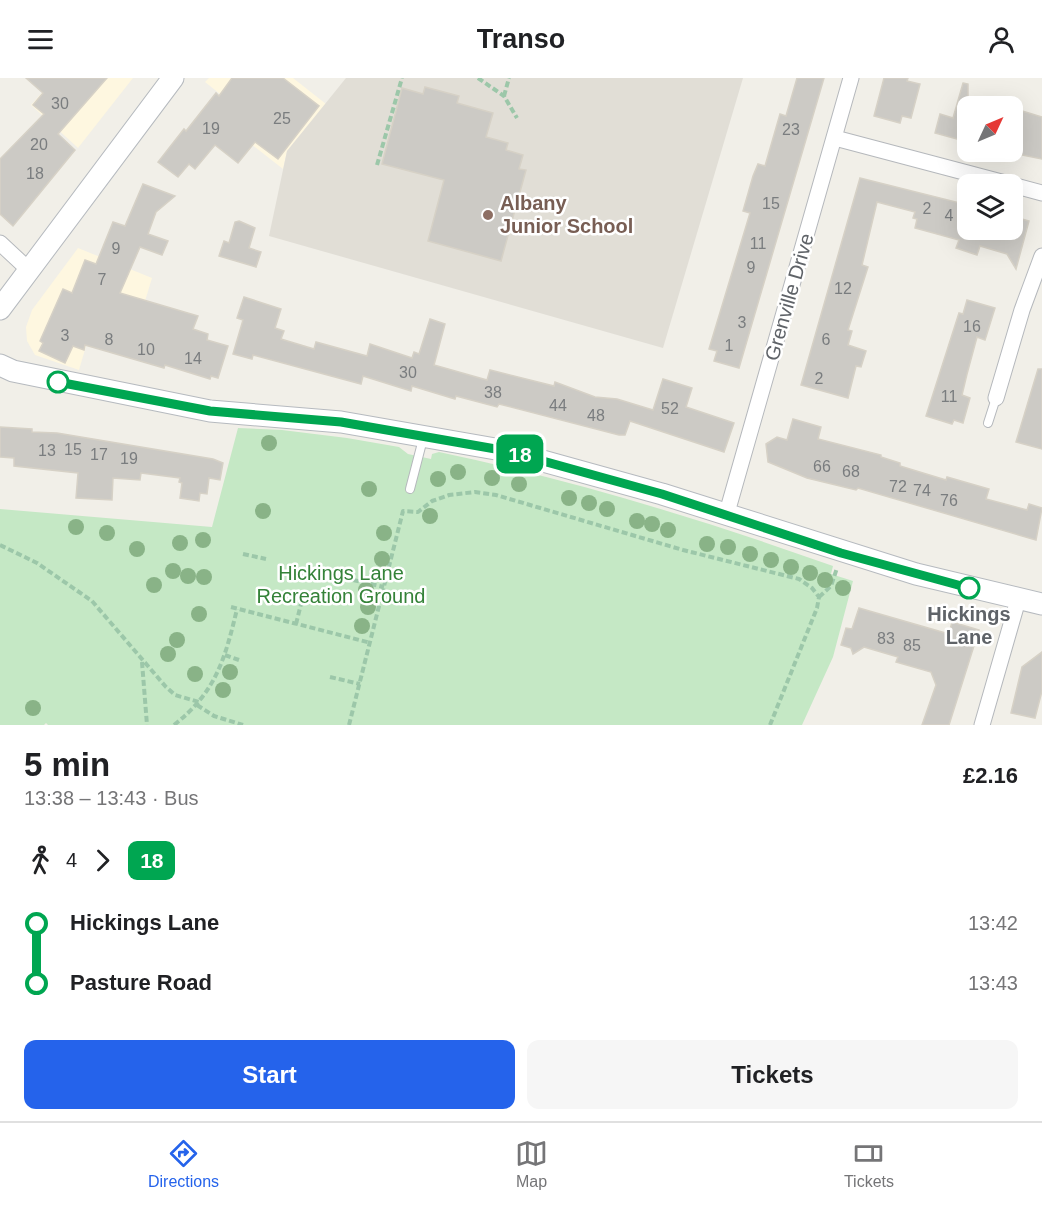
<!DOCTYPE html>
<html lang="en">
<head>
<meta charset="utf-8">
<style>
	:root { --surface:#fff; --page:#f6f6f6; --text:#202124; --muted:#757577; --line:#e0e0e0; --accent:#2563eb }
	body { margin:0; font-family:Helvetica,sans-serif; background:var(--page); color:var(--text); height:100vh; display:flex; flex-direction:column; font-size:22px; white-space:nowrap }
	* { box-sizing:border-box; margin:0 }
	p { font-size:20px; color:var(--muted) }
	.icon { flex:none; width:33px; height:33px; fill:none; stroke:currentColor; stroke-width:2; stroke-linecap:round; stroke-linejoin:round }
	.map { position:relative; height:647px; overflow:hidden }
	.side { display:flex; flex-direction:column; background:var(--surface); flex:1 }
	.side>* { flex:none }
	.badge { padding:0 12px; border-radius:9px; font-size:21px; line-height:39px }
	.needle { width:39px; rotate:46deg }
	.fabs { position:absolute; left:957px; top:18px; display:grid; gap:12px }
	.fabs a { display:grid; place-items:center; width:66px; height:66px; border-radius:12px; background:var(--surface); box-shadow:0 6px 24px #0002; font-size:30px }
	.map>.badge { position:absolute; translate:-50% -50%; box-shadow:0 0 0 3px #fff }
	.legs { display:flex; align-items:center; gap:9px; height:66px; padding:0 24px; font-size:20px }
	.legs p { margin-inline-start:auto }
	.summary { display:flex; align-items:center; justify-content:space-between; height:102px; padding:0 24px }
	h1 { font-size:33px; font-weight:600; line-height:45px }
	.button { display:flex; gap:12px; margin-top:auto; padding:12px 24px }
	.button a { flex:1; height:69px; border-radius:12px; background:var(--accent); color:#fff; font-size:24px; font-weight:600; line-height:69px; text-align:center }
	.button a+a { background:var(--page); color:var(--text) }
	ul { padding:0 24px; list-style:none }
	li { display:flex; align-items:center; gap:21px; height:60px; font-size:22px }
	li i { display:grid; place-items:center; width:9px; height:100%; margin:0 8px; background:currentColor }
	li i::after { content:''; width:15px; height:15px; margin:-8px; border:4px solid; border-radius:50%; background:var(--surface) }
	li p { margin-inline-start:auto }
	li:first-child i { background:linear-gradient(#0000 50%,currentColor 0) }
	li:last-child i { background:linear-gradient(currentColor 50%,#0000 0) }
	header { display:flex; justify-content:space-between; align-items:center; height:78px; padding:0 24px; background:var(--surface); font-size:27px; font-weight:600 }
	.menu { display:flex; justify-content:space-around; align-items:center; height:84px; border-top:2px solid var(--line); background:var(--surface); font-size:16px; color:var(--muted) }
	.menu a { display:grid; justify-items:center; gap:3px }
	.menu .selected { color:var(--accent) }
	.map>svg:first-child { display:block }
	.commercial { fill:#fef7e0 }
	.education { fill:#e1ded6 }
	.green { fill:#c5e8c5 }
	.building { fill:#cccac5; stroke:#d6d1c6; stroke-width:1.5 }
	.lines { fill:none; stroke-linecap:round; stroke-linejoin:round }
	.service-casing { stroke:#b5b8bc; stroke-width:10 }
	.minor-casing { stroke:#b5b8bc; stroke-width:17 }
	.secondary-casing { stroke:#b6babf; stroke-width:23 }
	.path { stroke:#9cc7a9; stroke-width:4; stroke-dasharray:6 3; stroke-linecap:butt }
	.service { stroke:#fff; stroke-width:8 }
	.minor { stroke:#fff; stroke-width:15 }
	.secondary { stroke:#fff; stroke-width:21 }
	.tree { fill:#89b387 }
	.line-1-casing { stroke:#fff; stroke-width:14 }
	.line-1 { stroke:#00a651; stroke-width:9 }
	.education-dot { fill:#8d6e63; stroke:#fff; stroke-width:2 }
	.stop-1-dot { fill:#fff; stroke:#00a651; stroke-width:3 }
	.labels { text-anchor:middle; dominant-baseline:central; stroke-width:5; stroke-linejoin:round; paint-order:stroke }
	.number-label { font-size:16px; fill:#7a7d7f }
	.education-label { font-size:20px; font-weight:bold; fill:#785e54; stroke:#fff; text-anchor:start }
	.street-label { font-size:20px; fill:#5f6368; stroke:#fff }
	.park-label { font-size:20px; fill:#348238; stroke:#fff }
	.stop-label { font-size:20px; font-weight:bold; fill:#5f6368; stroke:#fff }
</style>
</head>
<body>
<header><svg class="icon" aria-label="menu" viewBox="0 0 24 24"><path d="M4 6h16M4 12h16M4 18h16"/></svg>Transo<svg class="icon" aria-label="person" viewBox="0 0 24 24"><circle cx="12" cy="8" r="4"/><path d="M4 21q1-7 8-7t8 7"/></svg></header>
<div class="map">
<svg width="1042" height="647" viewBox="0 0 1042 647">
	<rect width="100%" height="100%" fill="#f1efe8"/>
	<g class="commercial">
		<path d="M55,0H133L78,70L31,27Z"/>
		<path d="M209,0H293L326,26L287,73L283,91L251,66L263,50L205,4Z"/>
		<path d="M78,170L152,200L142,233L101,217L79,292L35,277L27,263L26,249L32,232Z"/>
	</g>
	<path class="education" d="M346,0H743L663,270L269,158L287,73Z"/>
	<path class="green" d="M238,350L282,352L347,360L399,369L408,376L431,381L432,376L439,374C573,402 704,442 833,488L831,496L853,503L833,579L802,647H48L46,645L44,647H0V431L212,449Z"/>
	<g class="building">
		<path d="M26,0H107L58,56L75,72L13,148L0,136V81L44,36L33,27L43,15Z"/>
		<path d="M232,0H283L319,28L278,81L255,64L238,85L215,67L195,91L189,86L178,99L158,84L184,51L186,53L216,15L219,18Z"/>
		<path d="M797,0H824L739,290L714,283L717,273L709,271L750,135L743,133L753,98L758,86L765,88L780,36L786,38Z"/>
		<path d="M884,0H908L907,3L920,6L911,40L902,38L900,45L874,38Z"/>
		<path d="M963,5L968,6V64L935,55L940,36L953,40Z"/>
		<path d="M425,9L459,18L457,25L493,35L486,59L508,65L506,72L523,77L519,91L526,92L501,183L428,163L444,102L382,86L402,10L423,16Z"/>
		<path d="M1019,32L1042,39V81L1012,75V38L1017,39Z"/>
		<path d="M860,100L968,127V152H1012V138L1029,143L1016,191L1007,176L980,168L977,177L956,170L959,162L915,150L917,141L913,140L915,134L877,124L862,187L868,189L848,252L852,253L848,267L866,273L861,289L856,288L848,320L801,307Z"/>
		<path d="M143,106L175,118L156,134L148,156L168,163L162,177L140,169L120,215L198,238L193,251L208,256L207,262L228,268L218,300L211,298L210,301L165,287L164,290L85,267L84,272L73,268L65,285L39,273L43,265L40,263L63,211L72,215L85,182L96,186L113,144L125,148Z"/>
		<path d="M239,143L255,150L249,170L261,174L256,189L219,178L224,163L229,165L235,144Z"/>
		<path d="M244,219L281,231L275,250L284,253L281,261L314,271L316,264L367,278L370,266L412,280L414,274L419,276L430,241L445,246L434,287L487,302L490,292L554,308L555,304L595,319L617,321L653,332L663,301L692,310L686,329L734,345L724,374L630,343L625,357H619L499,326L497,329L456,318L455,321L412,308L411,313L363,298L361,306L253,277L252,281L233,276L243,242L237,240Z"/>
		<path d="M967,222L995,230L985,262L977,259L967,296L962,317L970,320L963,345L954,342L952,346L926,338L959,235L963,236Z"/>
		<path d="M1038,291H1042V371L1016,364Z"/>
		<path d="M793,341L821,349L818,361L881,377V379L900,385V388L946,402L947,399L989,411L986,421L1027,432L1029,426L1042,430L1036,462L858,410L856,412L807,400L768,384L766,366L777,359L787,362Z"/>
		<path d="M0,349L32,351V354L57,355L213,381L223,385L220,402L209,400L207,416L200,415L199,423L180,420L182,405L179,404L180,400L141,395L140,402L113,400L112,422L76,420L78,395L14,388V380L0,379Z"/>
		<path d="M859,530L949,556L952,544L979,552L949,647H922L936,607L931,594L896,584L898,579L864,569L853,576L851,570L841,567L846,550L852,551Z"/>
		<path d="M1042,574V613L1035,640L1011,635L1022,589Z"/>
	</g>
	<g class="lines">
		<defs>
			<g id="service">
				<path d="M988,345L996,320"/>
				<path d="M410,411L423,361"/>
			</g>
			<g id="minor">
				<path d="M835,60L1009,106"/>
				<path d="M1012,107L1042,115"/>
				<path d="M0,165L29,192"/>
				<path d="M996,320L1022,232L1042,178"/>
				<path d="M726,438L851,0"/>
				<path d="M982,647L1018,522"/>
			</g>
			<g id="secondary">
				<path d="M0,231L173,0"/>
				<path d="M0,287L13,293L210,333L341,344L507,373L662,416L916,496L1042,526"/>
			</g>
		</defs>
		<use href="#service" class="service-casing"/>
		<use href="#minor" class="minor-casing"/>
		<use href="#secondary" class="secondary-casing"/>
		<g class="path">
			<path d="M478,0L504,18L517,40"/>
			<path d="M504,18L509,0"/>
			<path d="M377,87L402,0"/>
			<path d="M0,467L37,485L92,523L166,609L175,617L199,624"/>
			<path d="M243,476L266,481"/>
			<path d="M353,502L384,509"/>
			<path d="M819,519L831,508L837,490"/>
			<path d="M231,529L371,565"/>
			<path d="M296,546L301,526"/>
			<path d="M225,577L239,582"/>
			<path d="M142,584L147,647"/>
			<path d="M330,599L360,606"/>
			<path d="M197,627L214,638L243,647"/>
			<path d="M174,647C216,614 225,581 237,531"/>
			<path d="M349,647L403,433L418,434L432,423L449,417L475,414L496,417L683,472L799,501L812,510L819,519L817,530L770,647"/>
		</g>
		<use href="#service" class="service"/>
		<use href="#minor" class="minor"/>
		<use href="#secondary" class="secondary"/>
	</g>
	<g class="tree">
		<circle cx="269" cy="365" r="8"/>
		<circle cx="458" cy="394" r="8"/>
		<circle cx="492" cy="400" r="8"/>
		<circle cx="438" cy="401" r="8"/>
		<circle cx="519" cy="406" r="8"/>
		<circle cx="369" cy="411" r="8"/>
		<circle cx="569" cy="420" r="8"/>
		<circle cx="589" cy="425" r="8"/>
		<circle cx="607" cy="431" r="8"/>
		<circle cx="263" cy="433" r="8"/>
		<circle cx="430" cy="438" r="8"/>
		<circle cx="637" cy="443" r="8"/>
		<circle cx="652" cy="446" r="8"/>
		<circle cx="76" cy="449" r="8"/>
		<circle cx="668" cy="452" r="8"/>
		<circle cx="107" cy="455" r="8"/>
		<circle cx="384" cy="455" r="8"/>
		<circle cx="203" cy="462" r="8"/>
		<circle cx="180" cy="465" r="8"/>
		<circle cx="707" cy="466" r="8"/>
		<circle cx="728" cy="469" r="8"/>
		<circle cx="137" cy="471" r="8"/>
		<circle cx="750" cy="476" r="8"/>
		<circle cx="382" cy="481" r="8"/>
		<circle cx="771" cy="482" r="8"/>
		<circle cx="791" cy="489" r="8"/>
		<circle cx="173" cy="493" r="8"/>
		<circle cx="810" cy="495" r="8"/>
		<circle cx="188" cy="498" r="8"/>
		<circle cx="204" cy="499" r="8"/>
		<circle cx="825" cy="502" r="8"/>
		<circle cx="154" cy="507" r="8"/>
		<circle cx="843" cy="510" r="8"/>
		<circle cx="366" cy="512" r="8"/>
		<circle cx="368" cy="529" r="8"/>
		<circle cx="199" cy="536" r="8"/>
		<circle cx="362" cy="548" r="8"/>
		<circle cx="177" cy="562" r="8"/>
		<circle cx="168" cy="576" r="8"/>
		<circle cx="230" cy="594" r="8"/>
		<circle cx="195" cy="596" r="8"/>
		<circle cx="223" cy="612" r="8"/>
		<circle cx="33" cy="630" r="8"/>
	</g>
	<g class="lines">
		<defs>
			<path id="line-1" d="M58,304L210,333L341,344L507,373L662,416L841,475L969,510"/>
		</defs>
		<use href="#line-1" class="line-1-casing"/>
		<use href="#line-1" class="line-1"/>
	</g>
	<circle class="education-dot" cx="488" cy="137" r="6"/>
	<g class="stop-1-dot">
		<circle cx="58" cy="304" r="10"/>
		<circle cx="969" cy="510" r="10"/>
	</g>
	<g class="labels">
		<g class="number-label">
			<text x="60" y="25">30</text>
			<text x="282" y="40">25</text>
			<text x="211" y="50">19</text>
			<text x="791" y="51">23</text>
			<text x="39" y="66">20</text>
			<text x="35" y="95">18</text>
			<text x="771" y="125">15</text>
			<text x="927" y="130">2</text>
			<text x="949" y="137">4</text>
			<text x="758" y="165">11</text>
			<text x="116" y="170">9</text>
			<text x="751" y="189">9</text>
			<text x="102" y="201">7</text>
			<text x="843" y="210">12</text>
			<text x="742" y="244">3</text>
			<text x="972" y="248">16</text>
			<text x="65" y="257">3</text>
			<text x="109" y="261">8</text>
			<text x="826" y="261">6</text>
			<text x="729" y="267">1</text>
			<text x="146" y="271">10</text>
			<text x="193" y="280">14</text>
			<text x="408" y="294">30</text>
			<text x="819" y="300">2</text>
			<text x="493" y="314">38</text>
			<text x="949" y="318">11</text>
			<text x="558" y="327">44</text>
			<text x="670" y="330">52</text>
			<text x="596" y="337">48</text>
			<text x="73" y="371">15</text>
			<text x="47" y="372">13</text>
			<text x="99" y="376">17</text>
			<text x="129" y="380">19</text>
			<text x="822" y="388">66</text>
			<text x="851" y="393">68</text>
			<text x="898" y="408">72</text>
			<text x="922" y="412">74</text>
			<text x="949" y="422">76</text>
			<text x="886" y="560">83</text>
			<text x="912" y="567">85</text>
		</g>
		<g class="education-label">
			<text x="500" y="125">Albany<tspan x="500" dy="23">Junior School</tspan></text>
		</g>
		<g class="street-label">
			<text transform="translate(789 219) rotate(-74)">Grenville Drive</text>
		</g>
		<g class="park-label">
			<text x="341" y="495">Hickings Lane<tspan x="341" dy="23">Recreation Ground</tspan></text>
		</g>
		<g class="stop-label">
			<text x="969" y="536">Hickings<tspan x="969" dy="23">Lane</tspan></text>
		</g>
	</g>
</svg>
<div class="fabs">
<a><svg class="needle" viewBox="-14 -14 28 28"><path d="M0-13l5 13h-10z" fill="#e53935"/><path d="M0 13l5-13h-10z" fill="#757577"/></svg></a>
<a><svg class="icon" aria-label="layers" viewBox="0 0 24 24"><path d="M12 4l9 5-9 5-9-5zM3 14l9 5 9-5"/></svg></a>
</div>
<b class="badge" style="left:520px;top:376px;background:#00a651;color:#fff">18</b>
</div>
<section class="side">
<div class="summary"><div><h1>5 min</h1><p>13:38 – 13:43 · Bus</p></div><b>£2.16</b></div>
<div class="legs"><svg class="icon" aria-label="walk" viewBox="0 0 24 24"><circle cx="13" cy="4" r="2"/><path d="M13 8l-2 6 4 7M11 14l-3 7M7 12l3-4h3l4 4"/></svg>4<svg class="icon" aria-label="forward" viewBox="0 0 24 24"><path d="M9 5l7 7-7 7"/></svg><b class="badge" style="background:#00a651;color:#fff">18</b></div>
<ul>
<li><i style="color:#00a651"></i><b>Hickings Lane</b><p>13:42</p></li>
<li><i style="color:#00a651"></i><b>Pasture Road</b><p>13:43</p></li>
</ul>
<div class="button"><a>Start</a><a>Tickets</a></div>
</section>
<nav class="menu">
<a class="selected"><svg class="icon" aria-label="directions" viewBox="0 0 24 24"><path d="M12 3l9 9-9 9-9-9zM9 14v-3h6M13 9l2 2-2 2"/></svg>Directions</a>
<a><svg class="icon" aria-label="map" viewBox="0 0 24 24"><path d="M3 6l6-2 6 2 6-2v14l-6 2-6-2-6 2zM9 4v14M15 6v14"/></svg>Map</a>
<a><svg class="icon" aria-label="tickets" viewBox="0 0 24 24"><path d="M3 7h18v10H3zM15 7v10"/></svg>Tickets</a>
</nav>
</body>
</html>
